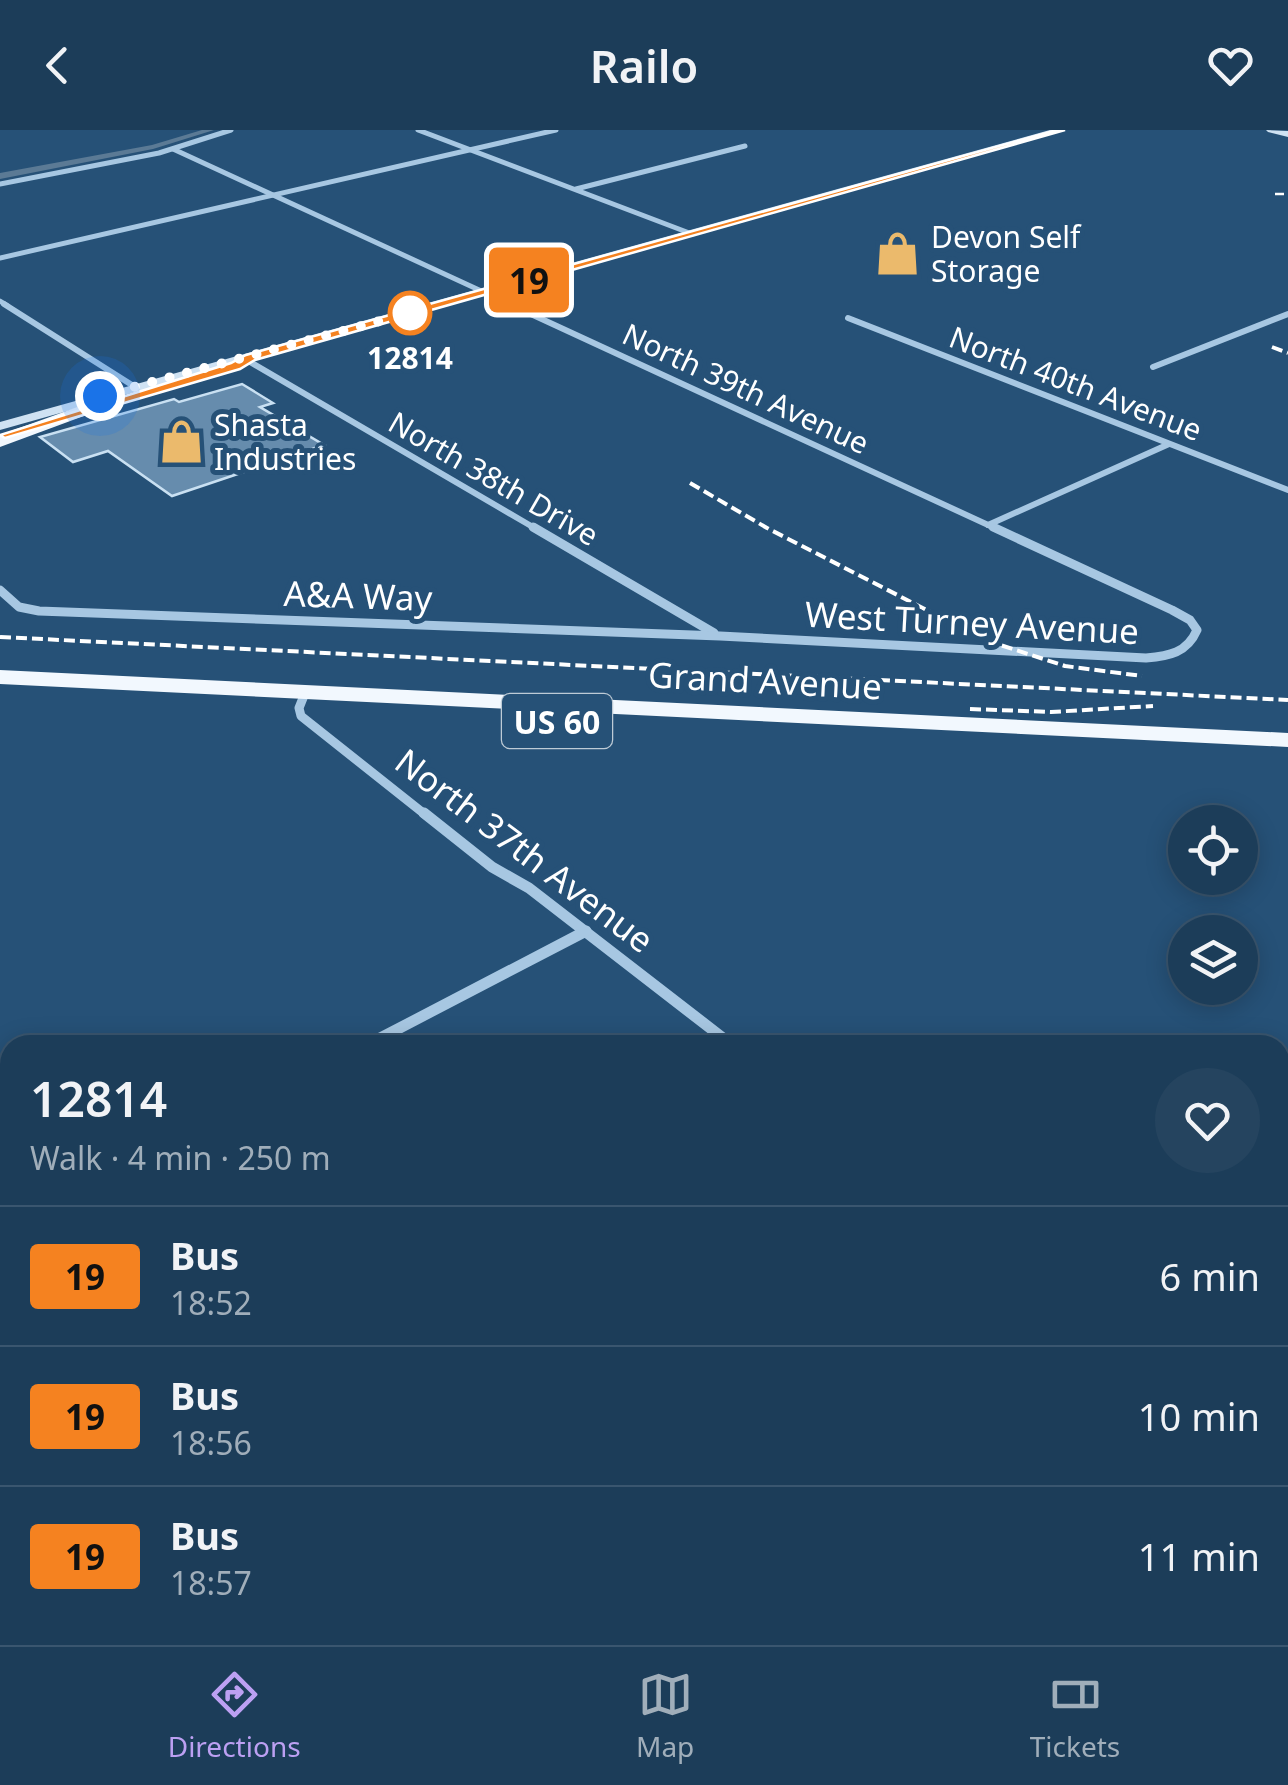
<!DOCTYPE html>
<html lang="en">
<head>
<meta charset="utf-8">
<style>
	:root { --surface:#1c3d59; --page:#25445f; --text:#f1f3f6; --muted:#a0aeba; --line:#3a566f; --accent:#bca0f2 }
	body { margin:0; font-family:"Noto Sans",sans-serif; background:var(--page); color:var(--text); height:100vh; display:flex; flex-direction:column; font-size:38px; white-space:nowrap }
	* { box-sizing:border-box; margin:0 }
	p { font-size:32px; color:var(--muted) }
	.icon { flex:none; width:55px; height:55px; fill:none; stroke:currentColor; stroke-width:2; stroke-linecap:round; stroke-linejoin:round }
	.map { position:relative; flex:1; overflow:hidden }
	.sheet { position:absolute; left:0px; top:905px; width:1290px; height:610px; display:flex; flex-direction:column; background:var(--surface); border-radius:30px 30px 0 0; box-shadow:0 5px 25px #0003,0 0 0 2px var(--line) }
	.sheet>* { flex:none }
	.badge { padding:0 20px; border-radius:8px; font-size:35px; line-height:65px }
	.tools { position:absolute; left:1168px; top:675px; display:grid; gap:20px }
	.tools a { display:grid; place-items:center; width:90px; height:90px; border-radius:50%; background:var(--surface); box-shadow:0 5px 25px #0003,0 0 0 2px var(--line); font-size:50px }
	.you { position:absolute; width:50px; height:50px; margin:-25px; border:8px solid #fff; border-radius:50%; background:#1a73e8; box-shadow:0 0 0 15px #1a73e833 }
	.map>.badge { position:absolute; translate:-50% -50%; box-shadow:0 0 0 5px #fff }
	.round { display:grid; place-items:center; flex:none; width:105px; height:105px; border-radius:52px; background:var(--page) }
	.headline { display:flex; align-items:center; justify-content:space-between; height:170px; padding:0 30px }
	h1 { font-size:48px; font-weight:600; line-height:75px }
	ul { padding:0; list-style:none }
	li { display:flex; align-items:center; gap:30px; height:140px; padding:0 30px; border-top:2px solid var(--line) }
	li div { flex:1 }
	li b { display:block; font-size:38px }
	li em { font-style:normal }
	li .badge { min-width:110px; font-weight:700; text-align:center }
	header { display:flex; justify-content:space-between; align-items:center; height:130px; padding:0 30px; background:var(--surface); font-size:45px; font-weight:600 }
	.menu { display:flex; justify-content:space-around; align-items:center; height:140px; border-top:2px solid var(--line); background:var(--surface); font-size:28px; color:var(--muted) }
	.menu a { display:grid; justify-items:center; gap:5px }
	.menu .selected { color:var(--accent) }
	.map>svg:first-child { display:block }
	.lines { fill:none; stroke-linecap:round; stroke-linejoin:round }
	.canal { fill:#5b7a95; fill-rule:evenodd }
	.building { fill:#668cad; stroke:#c9e0f2; stroke-width:2.5 }
	.minor-far4 { stroke:#a7c7e2; stroke-width:5 }
	.minor-far3 { stroke:#a7c7e2; stroke-width:6 }
	.minor-far2 { stroke:#a7c7e2; stroke-width:9 }
	.minor-far1 { stroke:#a7c7e2; stroke-width:11 }
	.minor { stroke:#a7c7e2; stroke-width:14 }
	.secondary { fill:#cfe2f3; fill-rule:evenodd }
	.trunk { fill:#f2f8fe; fill-rule:evenodd }
	.rail-far1 { stroke:#fff; stroke-width:2.5; stroke-dasharray:9 4; stroke-linecap:butt }
	.rail { stroke:#fff; stroke-width:4; stroke-dasharray:11 5; stroke-linecap:butt }
	.line { fill:#f58220; stroke:#fff; stroke-width:2.5 }
	.walk { stroke:#fff; stroke-width:10; stroke-dasharray:0 18 }
	.stop-dot { fill:#fff; stroke:#f58220; stroke-width:5 }
	.labels { text-anchor:middle; dominant-baseline:central; stroke-width:10; stroke-linejoin:round; paint-order:stroke }
	.far-poi-label { font-size:30px; fill:#fff; stroke:#265177; text-anchor:start }
	.far-stop-label { font-size:30px; font-weight:bold; fill:#fff; stroke:#265177 }
	.far-street-label { font-size:30px; fill:#fff; stroke:#265177 }
	.shield { fill:#265177; stroke:#becbd6; stroke-width:2.5 }
	.shield-label { font-size:32px; font-weight:bold; fill:#fff }
	.street-label { font-size:35px; fill:#fff; stroke:#265177 }
</style>
</head>
<body>
<header><svg class="icon" aria-label="back" viewBox="0 0 24 24"><path d="M15 5l-7 7 7 7"/></svg>Railo<svg class="icon" aria-label="heart" viewBox="0 0 24 24"><path d="M12 20l-8-8c-3-5 5-10 8-4 3-6 11-1 8 4z"/></svg></header>
<div class="map">
<svg width="1288" height="1515" viewBox="0 0 1288 1515">
	<rect width="100%" height="100%" fill="#265177"/>
	<g class="lines">
		<path class="canal" d="M202,0H214L153,19L0,49V43L152,15Z"/>
	</g>
	<path class="building" d="M242,254L273,273L260,277L324,315L172,366L108,321L73,332L40,307L174,269L179,272Z"/>
	<g class="lines">
		<g class="minor-far4">
			<path d="M418,0L692,104"/>
			<path d="M173,19L514,176"/>
			<path d="M0,54L159,23L231,0"/>
			<path d="M576,59L745,16"/>
			<path d="M0,128L556,0"/>
			<path d="M0,171L8,176"/>
		</g>
		<g class="minor-far3">
			<path d="M4,174L143,262"/>
			<path d="M509,174L999,400"/>
			<path d="M848,188L1288,360"/>
			<path d="M245,229L538,400"/>
			<path d="M1153,237L1288,184"/>
			<path d="M988,395L1169,314"/>
		</g>
		<g class="minor-far2">
			<path d="M533,397L714,503"/>
			<path d="M0,460L19,477L39,481L720,506L1146,528C1169,526 1187,523 1197,500L1190,490L1172,480L993,397"/>
			<path d="M305,563L299,578L301,586L427,686"/>
		</g>
		<g class="minor-far1">
			<path d="M424,683L492,737L529,758L732,915"/>
			<path d="M367,915L586,801"/>
		</g>
		<g class="minor">
			<path d="M1280,1364L1288,1356"/>
			<path d="M178,1515L193,1505"/>
			<path d="M646,1515L660,1505"/>
			<path d="M1123,1515L1134,1505"/>
		</g>
		<g class="secondary">
			<path d="M1050,0H1065L0,300V292Z"/>
			<path d="M1266,0L1288,1V7L1268,2Z"/>
		</g>
		<g class="trunk">
			<path d="M94,271L100,272V280L0,317V305Z"/>
			<path d="M0,540L1288,603V617L0,554Z"/>
		</g>
		<path class="rail-far1" d="M1275,64H1288"/>
		<g class="rail">
			<path d="M1272,217L1288,223"/>
			<path d="M690,353L767,398L985,510L1065,536L1142,546"/>
			<path d="M0,507L1288,570"/>
			<path d="M970,579L1051,582L1153,576"/>
		</g>
	</g>
	<path class="line" d="M1057,0H1065L255,230L240,239L5,308L0,305L231,233L246,225Z"/>
	<g class="lines">
		<path class="walk" d="M100,266L414,182L410,183"/>
	</g>
	<defs>
		<symbol id="shop-bare" viewBox="-9 -9 18 18"><path d="M-5-2.5h2.3a2.7 3.5 0 0 1 5.4 0H5L5.5 6h-11ZM-1.5-2.5h3a1.5 2.3 0 0 0-3 0Z" fill="#ebba6c" stroke="#265177" stroke-width="2.5" paint-order="stroke"/></symbol>
	</defs>
	<g fill-rule="evenodd">
		<use href="#shop-bare" x="866" y="92" width="63" height="63"/>
		<use href="#shop-bare" x="150" y="280" width="63" height="63"/>
	</g>
	<circle class="stop-dot" cx="410" cy="183" r="20"/>
	<g class="labels">
		<g class="far-poi-label">
			<text x="931" y="106">Devon Self<tspan x="931" dy="34">Storage</tspan></text>
			<text x="214" y="294">Shasta<tspan x="214" dy="34">Industries</tspan></text>
		</g>
		<g class="far-stop-label">
			<text x="410" y="227">12814</text>
		</g>
		<g class="far-street-label">
			<text transform="translate(1076 253) rotate(21)">North 40th Avenue</text>
			<text transform="translate(746 258) rotate(25)">North 39th Avenue</text>
			<text transform="translate(494 348) rotate(30)">North 38th Drive</text>
		</g>
		<rect class="shield" x="502" y="564" width="110" height="54" rx="8"/>
		<g class="shield-label">
			<text x="557" y="591">US 60</text>
		</g>
		<g class="street-label">
			<text transform="translate(358 465) rotate(2)">A&amp;A Way</text>
			<text transform="translate(972 492) rotate(3)">West Turney Avenue</text>
			<text transform="translate(765 550) rotate(3)">Grand Avenue</text>
			<text transform="translate(525 720) rotate(37)">North 37th Avenue</text>
		</g>
	</g>
</svg>
<div class="tools">
<a><svg class="icon" aria-label="locate" viewBox="0 0 24 24"><circle cx="12" cy="12" r="6"/><path d="M12 2v4M12 18v4M2 12h4M18 12h4"/></svg></a>
<a><svg class="icon" aria-label="layers" viewBox="0 0 24 24"><path d="M12 4l9 5-9 5-9-5zM3 14l9 5 9-5"/></svg></a>
</div>
<div class="you" style="left:100px;top:266px"></div>
<b class="badge" style="left:529px;top:150px;background:#f58220;color:#111">19</b>
<section class="sheet">
<div class="headline"><div><h1>12814</h1><p>Walk · 4 min · 250 m</p></div><a class="round"><svg class="icon" aria-label="heart" viewBox="0 0 24 24"><path d="M12 20l-8-8c-3-5 5-10 8-4 3-6 11-1 8 4z"/></svg></a></div>
<ul>
<li><span class="badge" style="background:#f58220;color:#111">19</span><div><b>Bus</b><p>18:52</p></div><em>6 min</em></li>
<li><span class="badge" style="background:#f58220;color:#111">19</span><div><b>Bus</b><p>18:56</p></div><em>10 min</em></li>
<li><span class="badge" style="background:#f58220;color:#111">19</span><div><b>Bus</b><p>18:57</p></div><em>11 min</em></li>
</ul>
</section>
</div>
<nav class="menu">
<a class="selected"><svg class="icon" aria-label="directions" viewBox="0 0 24 24"><path d="M12 3l9 9-9 9-9-9zM9 14v-3h6M13 9l2 2-2 2"/></svg>Directions</a>
<a><svg class="icon" aria-label="map" viewBox="0 0 24 24"><path d="M3 6l6-2 6 2 6-2v14l-6 2-6-2-6 2zM9 4v14M15 6v14"/></svg>Map</a>
<a><svg class="icon" aria-label="tickets" viewBox="0 0 24 24"><path d="M3 7h18v10H3zM15 7v10"/></svg>Tickets</a>
</nav>
</body>
</html>
